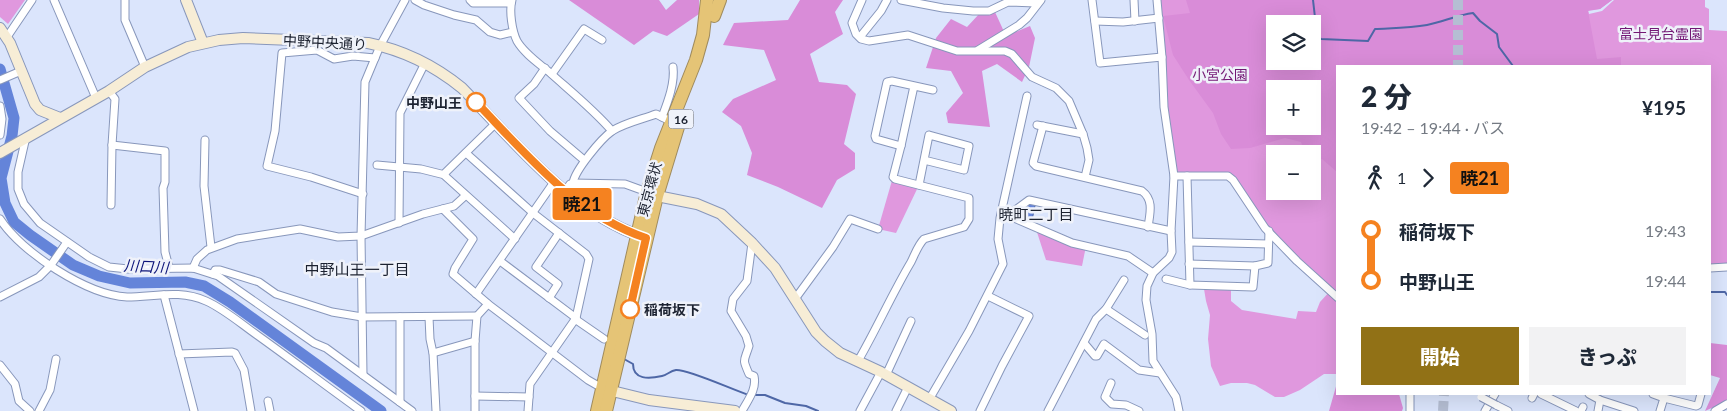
<!DOCTYPE html>
<html lang="ja">
<head>
<meta charset="utf-8">
<style>
	:root { --surface:#fff; --page:#f2f2f3; --text:#1f2937; --muted:#747a83; --accent:#917116 }
	body { margin:0; font-family:Lato,"Noto Sans JP",sans-serif; background:var(--page); color:var(--text); height:100vh; display:flex; flex-direction:column; font-size:19px; white-space:nowrap }
	* { box-sizing:border-box; margin:0 }
	p { font-size:16px; color:var(--muted) }
	.icon { flex:none; width:28px; height:28px; fill:none; stroke:currentColor; stroke-width:2; stroke-linecap:round; stroke-linejoin:round }
	.map { position:relative; flex:1; overflow:hidden }
	.sheet { position:absolute; left:1336px; top:65px; width:375px; height:330px; display:flex; flex-direction:column; background:var(--surface); border-radius:0px; box-shadow:0 5px 20px #0002 }
	.sheet>* { flex:none }
	.badge { padding:0 10px; border-radius:4px; font-size:18px; line-height:32px }
	.tools { position:absolute; left:1266px; top:15px; display:grid; gap:10px }
	.tools a { display:grid; place-items:center; width:55px; height:55px; border-radius:0px; background:var(--surface); box-shadow:0 5px 20px #0002; font-size:25px }
	.map>.badge { position:absolute; translate:-50% -50%; box-shadow:0 0 0 2px #fff }
	.legs { display:flex; align-items:center; gap:8px; height:55px; padding:0 25px; font-size:16px }
	.legs p { margin-inline-start:auto }
	.headline { display:flex; align-items:center; justify-content:space-between; height:85px; padding:0 25px }
	h1 { font-size:28px; font-weight:800; line-height:38px }
	.button { display:flex; gap:10px; margin-top:auto; padding:10px 25px }
	.button a { flex:1; height:58px; border-radius:0px; background:var(--accent); color:#fff; font-size:20px; font-weight:800; line-height:58px; text-align:center }
	.button a+a { background:var(--page); color:var(--text) }
	ul { padding:0 25px; list-style:none }
	li { display:flex; align-items:center; gap:18px; height:50px; font-size:19px }
	li i { display:grid; place-items:center; width:8px; height:100%; margin:0 6px; background:currentColor }
	li i::after { content:''; width:12px; height:12px; margin:-6px; border:4px solid; border-radius:50%; background:var(--surface) }
	li p { margin-inline-start:auto }
	li:first-child i { background:linear-gradient(#0000 50%,currentColor 0) }
	li:last-child i { background:linear-gradient(currentColor 50%,#0000 0) }
	.map>svg:first-child { display:block }
	.green { fill:#e098de; fill-rule:evenodd }
	.forest { fill:#d98cd8; fill-rule:evenodd }
	.water { fill:#6484d9; stroke:#4e67a6 }
	.lines { fill:none; stroke-linecap:round; stroke-linejoin:round }
	.stream { stroke:#4e67a6; stroke-width:2 }
	.river { stroke:#6484d9; stroke-width:11 }
	.secondary-tunnel { stroke:#b5bed3; stroke-width:10; stroke-dasharray:10 5; stroke-linecap:butt }
	.street-casing { stroke:#8897bb; stroke-width:9 }
	.secondary-casing { stroke:#8897bb; stroke-width:12 }
	.highway-casing { stroke:#9f8b5e; stroke-width:14 }
	.street { stroke:#fff; stroke-width:7 }
	.secondary { stroke:#f7edd6; stroke-width:10 }
	.highway { stroke:#e5c476; stroke-width:12 }
	.street-bridge-casing { stroke:#8897bb; stroke-width:9; stroke-linecap:butt }
	.street-bridge { stroke:#fff; stroke-width:7 }
	.line-1-casing { stroke:#fff; stroke-width:11 }
	.line-1 { stroke:#f58220; stroke-width:8 }
	.stop-1-dot { fill:#fff; stroke:#f58220; stroke-width:2.5 }
	.labels { text-anchor:middle; dominant-baseline:central; stroke-width:5; stroke-linejoin:round; paint-order:stroke }
	.shield { fill:#eff2fa; stroke:#5b606d; stroke-width:1 }
	.shield-label { font-size:12px; font-weight:bold; fill:#1c2230 }
	.park-label { font-size:14px; fill:#731774; stroke:#eff2fa }
	.street-label { font-size:14px; fill:#1c2230; stroke:#eff2fa }
	.stop-label { font-size:14px; font-weight:bold; fill:#1c2230; stroke:#eff2fa; text-anchor:end }
	.neighbourhood-label { font-size:15px; fill:#1c2230; stroke:#eff2fa }
	.water-label { font-size:15px; font-style:italic; fill:#0b1379; stroke:#eff2fa }
</style>
</head>
<body>
<div class="map">
<svg width="1727" height="411" viewBox="0 0 1727 411">
	<rect width="100%" height="100%" fill="#dbe5fc"/>
	<g class="green">
		<path d="M0,0H25L8,24L0,17Z"/>
		<path d="M1157,0H1612L1600,9L1588,10L1589,14L1602,11L1614,0H1705V7L1709,9V30L1727,31V263L1710,265V66H1338L1337,374H1324L1300,390L1284,397H1275L1255,385L1247,383H1231L1220,386L1211,366L1208,339L1210,315L1206,301L1204,289H1231V301L1242,310L1296,319L1298,311L1316,312L1320,302L1331,290L1286,250L1228,176H1174ZM1275,24H1312V61H1275ZM1275,89H1312V126H1275ZM1275,154H1312V191H1275Z"/>
		<path d="M893,177L919,185L896,233L878,229Z"/>
		<path d="M1035,226L1086,246L1082,266L1046,260Z"/>
	</g>
	<g class="forest">
		<path d="M569,0H659L666,10L677,0H699V14L667,36L653,31L634,45Z"/>
		<path d="M800,0H843L835,12L843,34L810,54L819,82L847,85L856,94L844,144L855,153V169L837,180L822,208L778,187L747,175L752,153L741,126L722,112L733,99L776,80L764,50L723,45L734,23L788,20Z"/>
		<path d="M1186,0H1612L1600,9L1588,11L1597,59L1621,57V66H1338L1337,172L1322,159L1313,164L1312,154H1305L1301,142L1285,138L1250,148L1231,149L1221,134L1213,113L1189,80L1173,55L1163,16L1190,13ZM1275,24H1312V61H1275ZM1275,89H1312V126H1275Z"/>
		<path d="M995,12L1006,36L1030,26L1035,38L1029,67L1022,82L997,64L982,71L990,127L948,123L946,113L963,93L951,71L926,68L936,38L951,19L967,27L980,13Z"/>
		<path d="M1710,343L1727,345V401L1705,411L1720,378L1710,375Z"/>
		<path d="M1337,383L1338,394H1399L1403,408L1402,411H1329Z"/>
	</g>
	<path class="water" d="M1036,201L1031,225L1014,218V211Z"/>
	<g class="lines">
		<g class="stream">
			<path d="M1313,0L1317,35L1321,39L1368,41L1375,29C1393,28 1410,28 1427,25C1443,22 1457,15 1473,13L1480,21L1497,34L1499,47L1513,66"/>
			<path d="M1710,292H1725L1727,295"/>
			<path d="M624,359L633,364C633,380 649,379 662,376C667,375 670,371 676,370C688,369 733,390 749,395"/>
			<path d="M753,395H765L785,403L806,406L818,411"/>
		</g>
		<path class="river" d="M0,69L14,118L12,136L1,178L5,203L14,222L30,235L73,265L99,276L130,283L185,282L204,286L230,302L381,411"/>
		<g class="secondary-tunnel">
			<path d="M1458,0V66"/>
			<path d="M1443,411L1444,394"/>
		</g>
		<defs>
			<g id="street">
				<path d="M54,0L96,98"/>
				<path d="M125,0V20L145,67"/>
				<path d="M415,0L424,5L454,15L476,20L490,32L500,35L513,32"/>
				<path d="M470,0L473,3H511"/>
				<path d="M512,0C509,11 512,31 517,41C524,53 537,62 548,71C569,90 593,109 612,131"/>
				<path d="M862,0L852,23L856,34L861,39L869,41L908,35L957,51H1005L1012,54L1032,77L1056,88L1069,101L1083,134L1087,148L1089,160L1085,177"/>
				<path d="M901,0L943,8L973,11H989L1008,2L1035,3"/>
				<path d="M1092,0L1100,63L1162,57"/>
				<path d="M1134,0L1135,21"/>
				<path d="M1157,0L1162,57L1164,107L1174,176L1171,231L1172,252L1169,258L1153,273L1147,286L1146,300L1152,334L1153,361L1176,397L1179,411"/>
				<path d="M1095,21L1123,22L1159,18"/>
				<path d="M7,37L32,0"/>
				<path d="M860,37L881,11L887,0"/>
				<path d="M978,50L1019,25L1027,18L1041,0"/>
				<path d="M545,68L534,84L519,98L550,131L584,160"/>
				<path d="M552,74L584,29L602,40"/>
				<path d="M0,80L21,71"/>
				<path d="M914,86L901,146L876,139L875,136L887,82L892,81L933,90"/>
				<path d="M109,91L115,99L112,145L111,205"/>
				<path d="M0,106L2,119L0,135"/>
				<path d="M662,117C668,101 675,83 673,67"/>
				<path d="M496,123L445,173V176L515,239"/>
				<path d="M1037,125L1083,134"/>
				<path d="M1043,126L1033,163L1036,166L1142,191C1154,200 1150,213 1148,227"/>
				<path d="M26,137L18,172V189L24,204L40,223L89,257L109,267L128,269L193,268L218,276L314,343L326,348L412,411"/>
				<path d="M205,140L204,186L211,247"/>
				<path d="M112,145L165,151V182L163,188L165,252L169,267"/>
				<path d="M466,153L533,213L586,254L589,259L576,318L530,384L528,411"/>
				<path d="M377,165L421,169L445,175"/>
				<path d="M1174,176H1228L1233,180L1265,228L1297,261L1338,298"/>
				<path d="M1187,176L1190,285"/>
				<path d="M573,183L625,184L647,192"/>
				<path d="M919,185L929,135L969,146L964,170L924,160"/>
				<path d="M565,191L570,184L573,183C575,170 601,139 612,131C624,123 643,119 656,114L672,122"/>
				<path d="M363,194L311,177L267,166L275,131L282,53L317,50L334,59L353,56L375,58"/>
				<path d="M443,209L473,239L455,268L453,274L488,304L588,380L602,388"/>
				<path d="M0,219C21,252 87,295 127,297C154,297 180,289 206,301C224,309 240,323 257,335C292,360 326,386 361,411"/>
				<path d="M399,223L400,113L425,63"/>
				<path d="M1189,242L1268,244"/>
				<path d="M500,261L576,318"/>
				<path d="M1189,264L1255,266"/>
				<path d="M193,268L197,259L207,250L237,239L300,229L338,237L361,236L423,214L454,206L465,196"/>
				<path d="M1710,268L1727,267"/>
				<path d="M1153,273L1128,256L1072,243L1014,218V211L1029,200L1171,231"/>
				<path d="M213,274L215,270H220L259,282L276,294L332,312L362,317L477,316"/>
				<path d="M1166,279L1190,285L1253,287L1255,266L1268,263L1269,231"/>
				<path d="M476,294L554,182"/>
				<path d="M164,295L194,411"/>
				<path d="M0,297L39,277L51,265L67,242"/>
				<path d="M549,298L558,284L536,267L559,233"/>
				<path d="M795,299L833,247L850,219L878,229"/>
				<path d="M1106,309L1145,335"/>
				<path d="M400,317V402"/>
				<path d="M429,317L430,339L433,353L436,411"/>
				<path d="M575,319L604,339"/>
				<path d="M1084,343L1095,356H1097L1104,344L1139,370L1160,373"/>
				<path d="M433,353L475,341"/>
				<path d="M179,354L232,352L235,353L244,370L251,411"/>
				<path d="M858,361C877,328 892,294 911,262C915,254 918,245 924,239L964,227L969,219V198L895,179L893,177L901,146"/>
				<path d="M0,365L15,384L19,401L30,411"/>
				<path d="M363,375L361,236L365,82L380,46L405,0"/>
				<path d="M886,375L911,321"/>
				<path d="M1111,383L1105,397L1112,404L1126,405L1139,411"/>
				<path d="M1541,394L1576,411"/>
				<path d="M1589,394L1600,400L1598,411"/>
				<path d="M1653,394L1664,398L1660,411"/>
				<path d="M475,396L529,397"/>
				<path d="M930,398L969,331L1003,264L998,239L1000,218L1027,96"/>
				<path d="M1532,398L1534,394"/>
				<path d="M1664,398L1696,406L1698,405L1701,394"/>
				<path d="M1600,400L1634,411"/>
				<path d="M268,401L270,411"/>
				<path d="M1496,405L1508,411"/>
				<path d="M39,411L50,390L56,359"/>
				<path d="M475,411V341L477,316L488,304"/>
				<path d="M742,411C748,400 757,389 754,376L749,374C742,358 744,362 749,346L746,336L731,311L733,299L747,281L752,243"/>
				<path d="M860,411L881,372"/>
				<path d="M896,411L908,387"/>
				<path d="M980,411L1002,366L1029,316L988,296"/>
				<path d="M1048,411L1096,319L1106,309L1124,280"/>
				<path d="M1410,411V394"/>
				<path d="M1485,411L1495,394"/>
				<path d="M1581,411L1583,407"/>
				<path d="M1715,411L1727,404"/>
			</g>
			<g id="secondary">
				<path d="M186,0L203,43"/>
				<path d="M0,28L10,43L35,104L40,110L60,118"/>
				<path d="M0,153L109,91L145,67L188,47L219,40L243,38L368,43C403,50 435,66 462,88C514,141 571,213 643,237"/>
				<path d="M650,193L657,196L697,204L721,214L752,243L775,268L816,332L825,341L840,353L881,372L951,411"/>
				<path d="M604,389L649,400L735,411"/>
			</g>
			<g id="highway">
				<path d="M714,16L720,0"/>
				<path d="M597,411L647,192L661,148L696,60L703,35L707,0"/>
				<path d="M606,411L657,196L678,127"/>
			</g>
		</defs>
		<use href="#street" class="street-casing"/>
		<use href="#secondary" class="secondary-casing"/>
		<use href="#highway" class="highway-casing"/>
		<use href="#street" class="street"/>
		<use href="#secondary" class="secondary"/>
		<use href="#highway" class="highway"/>
		<defs>
			<path id="street-bridge" d="M1481,397L1496,405"/>
		</defs>
		<use href="#street-bridge" class="street-bridge-casing"/>
		<use href="#street-bridge" class="street-bridge"/>
	</g>
	<g class="lines">
		<defs>
			<path id="line-1" d="M476,102C526,154 576,215 646,238L630,309"/>
		</defs>
		<use href="#line-1" class="line-1-casing"/>
		<use href="#line-1" class="line-1"/>
	</g>
	<g class="stop-1-dot">
		<circle cx="476" cy="102" r="9"/>
		<circle cx="630" cy="309" r="9"/>
	</g>
	<g class="labels">
		<rect class="shield" x="668.5" y="109.5" width="25" height="19" rx="4"/>
		<g class="shield-label">
			<text x="681" y="119">16</text>
		</g>
		<g class="park-label">
			<text x="1661" y="33">富士見台霊園</text>
			<text x="1220" y="74">小宮公園</text>
		</g>
		<g class="street-label">
			<text transform="translate(325 42) rotate(3)">中野中央通り</text>
			<text transform="translate(649 189) rotate(-75)">東京環状</text>
		</g>
		<g class="stop-label">
			<text x="462" y="102">中野山王</text>
			<text x="644" y="309" text-anchor="start">稲荷坂下</text>
		</g>
		<g class="neighbourhood-label">
			<text x="1036" y="214">暁町二丁目</text>
			<text x="357" y="269">中野山王一丁目</text>
		</g>
		<g class="water-label">
			<text transform="translate(146 266) rotate(3)">川口川</text>
		</g>
	</g>
</svg>
<div class="tools">
<a><svg class="icon" aria-label="layers" viewBox="0 0 24 24"><path d="M12 4l9 5-9 5-9-5zM3 14l9 5 9-5"/></svg></a>
<a>+</a>
<a>−</a>
</div>
<b class="badge" style="left:582px;top:204px;background:#f58220;color:#111">暁21</b>
<section class="sheet">
<div class="headline"><div><h1>2 分</h1><p>19:42 – 19:44 · バス</p></div><b>¥195</b></div>
<div class="legs"><svg class="icon" aria-label="walk" viewBox="0 0 24 24"><circle cx="13" cy="4" r="2"/><path d="M13 8l-2 6 4 7M11 14l-3 7M7 12l3-4h3l4 4"/></svg>1<svg class="icon" aria-label="forward" viewBox="0 0 24 24"><path d="M9 5l7 7-7 7"/></svg><b class="badge" style="background:#f58220;color:#111">暁21</b></div>
<ul>
<li><i style="color:#f58220"></i><b>稲荷坂下</b><p>19:43</p></li>
<li><i style="color:#f58220"></i><b>中野山王</b><p>19:44</p></li>
</ul>
<div class="button"><a>開始</a><a>きっぷ</a></div>
</section>
</div>
</body>
</html>
